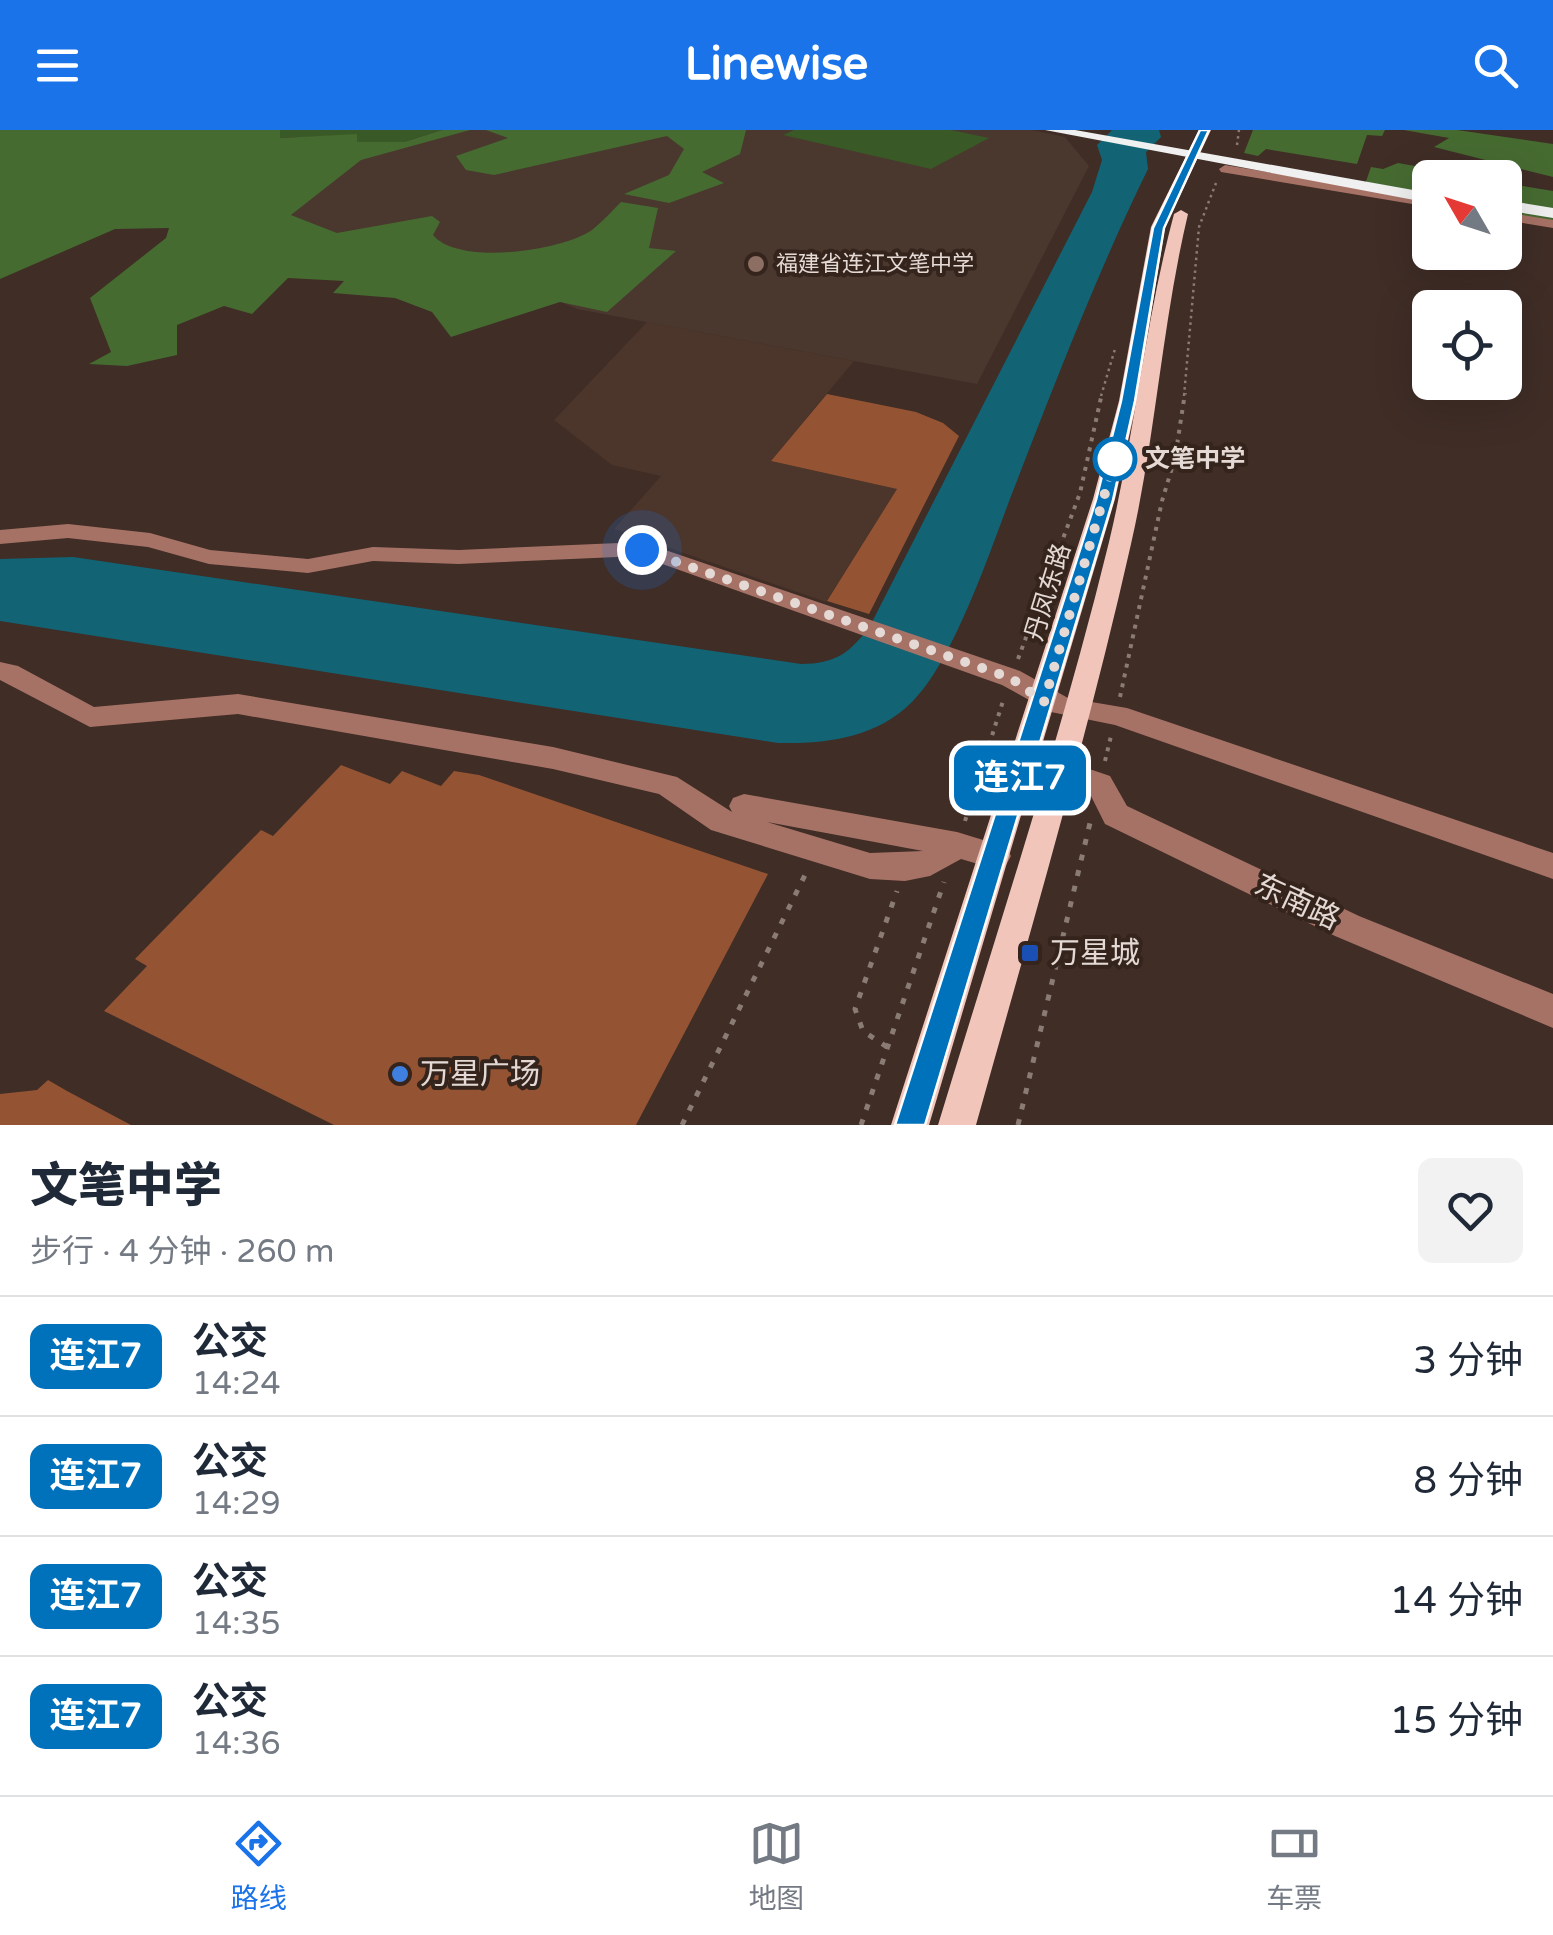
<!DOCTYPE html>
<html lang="zh">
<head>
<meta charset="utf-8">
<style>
	:root { --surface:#fff; --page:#f2f2f3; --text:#1f2937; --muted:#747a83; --line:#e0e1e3; --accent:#1a73e8 }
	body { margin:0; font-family:"Varela Round","Noto Sans SC",sans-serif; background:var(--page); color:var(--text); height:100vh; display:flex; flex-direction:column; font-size:38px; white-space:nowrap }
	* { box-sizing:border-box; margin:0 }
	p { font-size:32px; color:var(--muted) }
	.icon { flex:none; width:55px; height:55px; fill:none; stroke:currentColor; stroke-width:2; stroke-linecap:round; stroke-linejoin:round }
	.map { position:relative; height:995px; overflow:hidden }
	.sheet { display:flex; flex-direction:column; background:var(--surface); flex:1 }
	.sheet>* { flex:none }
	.badge { padding:0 20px; border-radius:15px; font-size:35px; line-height:65px }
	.needle { width:65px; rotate:309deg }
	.buttons { position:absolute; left:1412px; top:30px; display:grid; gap:20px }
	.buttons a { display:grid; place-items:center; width:110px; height:110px; border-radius:15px; background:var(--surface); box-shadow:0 10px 40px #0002; font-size:50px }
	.you { position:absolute; width:50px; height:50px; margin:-25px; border:8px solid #fff; border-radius:50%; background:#1a73e8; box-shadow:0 0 0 15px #1a73e833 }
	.map>.badge { position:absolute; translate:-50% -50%; box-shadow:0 0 0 5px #fff }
	.round { display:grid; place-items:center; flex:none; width:105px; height:105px; border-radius:15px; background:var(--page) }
	.summary { display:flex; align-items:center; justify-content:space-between; height:170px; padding:0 30px }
	h1 { font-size:48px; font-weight:800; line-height:75px }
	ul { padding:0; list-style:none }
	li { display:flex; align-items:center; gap:30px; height:120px; padding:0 30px; border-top:2px solid var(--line) }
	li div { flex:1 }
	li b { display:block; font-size:38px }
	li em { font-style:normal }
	li .badge { min-width:110px; font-weight:700; text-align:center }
	header { display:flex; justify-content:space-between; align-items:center; height:130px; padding:0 30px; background:var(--accent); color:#fff; font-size:45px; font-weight:800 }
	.tabs { display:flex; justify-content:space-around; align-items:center; height:140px; border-top:2px solid var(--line); background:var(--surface); font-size:28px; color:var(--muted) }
	.tabs a { display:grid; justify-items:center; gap:5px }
	.tabs .on { color:var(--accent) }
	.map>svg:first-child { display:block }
	.built { fill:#4c352a }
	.education { fill:#4a382e }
	.green { fill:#395926 }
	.forest { fill:#466b31 }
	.water { fill:#126475 }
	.building { fill:#945434 }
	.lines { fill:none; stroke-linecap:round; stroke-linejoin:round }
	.path-far2 { stroke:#8a7b75; stroke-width:2.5; stroke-dasharray:2.5 4; stroke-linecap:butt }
	.path-far1 { stroke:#8a7b75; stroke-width:4; stroke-dasharray:4 6; stroke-linecap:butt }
	.path { stroke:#8a7b75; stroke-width:5; stroke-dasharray:6 10; stroke-linecap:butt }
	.minor { fill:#a77266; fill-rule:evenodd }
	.major { fill:#f2c5bb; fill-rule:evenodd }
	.highway { fill:#f0f0f0; fill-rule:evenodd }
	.line { fill:#0072bc; stroke:#fff; stroke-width:2.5 }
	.walk { stroke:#e4d9d4; stroke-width:10; stroke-dasharray:0 18 }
	.education-dot { fill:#8d6e63; stroke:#34241c; stroke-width:4 }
	.stop-dot { fill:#fff; stroke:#0072bc; stroke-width:5 }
	.transit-dot { fill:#1a4fb4; stroke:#34241c; stroke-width:4 }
	.shop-dot { fill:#3f7fe0; stroke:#34241c; stroke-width:4 }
	.labels { text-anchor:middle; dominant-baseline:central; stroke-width:8; stroke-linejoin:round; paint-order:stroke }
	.far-poi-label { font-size:22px; fill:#e4d9d4; stroke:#34241c; text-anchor:start }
	.stop-label { font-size:25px; font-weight:bold; fill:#e4d9d4; stroke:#34241c; text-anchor:start }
	.street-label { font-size:25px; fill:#e4d9d4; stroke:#34241c }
	.near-street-label { font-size:30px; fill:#e4d9d4; stroke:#34241c }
	.near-poi-label { font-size:30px; fill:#e4d9d4; stroke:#34241c; text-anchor:start }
</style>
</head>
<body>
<header><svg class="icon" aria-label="menu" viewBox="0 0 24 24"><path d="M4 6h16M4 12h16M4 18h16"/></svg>Linewise<svg class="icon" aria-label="search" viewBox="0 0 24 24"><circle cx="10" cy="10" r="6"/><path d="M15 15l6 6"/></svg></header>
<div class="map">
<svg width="1553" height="995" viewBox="0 0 1553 995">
	<rect width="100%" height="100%" fill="#3f2d26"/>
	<path class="built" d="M647,192L854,231L771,331L897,359L826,472L614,399L661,346L612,335L554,290Z"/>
	<path class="education" d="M452,0H1032L1065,7L1089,36L977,254L577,179L454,126L337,103L291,85L361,29Z"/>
	<g class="green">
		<path d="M280,0H442L404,12H356L357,5L279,8Z"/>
		<path d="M794,0H951L989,8L931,39L783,5Z"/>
	</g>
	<g class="forest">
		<path d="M0,0H280V8L357,4V12H404L442,0H470L361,30L291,85L337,103L432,86L440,92L433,105C458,136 562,121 592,100C602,92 612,81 621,72L658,78L649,118L676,121L607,182L560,172L451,207L432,182L395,168L333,163L344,151L288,148L252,184L224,176L177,195V225L127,236L89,234L111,222L90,168L166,108L169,98L115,99L0,149Z"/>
		<path d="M486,0H746L740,24L702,42L724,53L669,73L624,64L669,45L684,19L667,6L494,45L466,40L456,26L508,8Z"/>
		<path d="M1253,0H1385L1382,6L1367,5L1357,34L1266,19L1258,26L1244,23Z"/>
		<path d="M1404,0H1457L1553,14V47L1434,17L1449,8Z"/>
		<path d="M1398,33L1478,47L1430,48V71L1363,60L1371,37L1383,39Z"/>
		<path d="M1505,53L1553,61V92L1505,84Z"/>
	</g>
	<path class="water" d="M1112,0H1159L1161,7L1146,22L1148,39C1097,143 1055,253 1013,361C991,418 954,531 912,572C876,608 826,614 778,613L0,491V429L73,427L801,534C835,534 850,523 870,496L1092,62L1102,30L1097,15Z"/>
	<g class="building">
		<path d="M827,264L916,282L943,293L959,306L869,484L827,471L897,359L771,331Z"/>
		<path d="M341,635L390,654L402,641L441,656L454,641L479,645L768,744L636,995H334L104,881L147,836L135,829L261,700L273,706Z"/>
		<path d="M48,950L67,961L131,995H0V964L37,960Z"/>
	</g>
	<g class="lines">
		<g class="path-far2">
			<path d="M1237,15L1239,0"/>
			<path d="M1101,266L1115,219"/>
			<path d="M1184,266L1199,97L1216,53"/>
		</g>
		<g class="path-far1">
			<path d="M1018,529L1080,363L1102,263"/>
			<path d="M1120,567L1162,371L1175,328L1185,263"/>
			<path d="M1105,631L1111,606"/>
			<path d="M965,691L1003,571"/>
		</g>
		<g class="path">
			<path d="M887,917L863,901L855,879L897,761"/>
			<path d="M682,995L806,743"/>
			<path d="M861,995L944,752"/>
			<path d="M1018,995L1090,693"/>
		</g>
		<g class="minor">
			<path d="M1225,35L1430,69V77L1221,42L1219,39Z"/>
			<path d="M1505,82L1553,90V98L1505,90Z"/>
			<path d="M68,394L150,403L210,420L308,429L373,417L459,420L642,412L1020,541L1068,568L1127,578L1553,723V749L1115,595L1051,582L1002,555L640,426L459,434L373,431L308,443L209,434L148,417L68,408L0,414V400Z"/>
			<path d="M0,532L18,536L94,577L238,564L553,617L677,647L732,682L729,676L733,668L744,664L957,702L1006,717L1011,726L1006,735L995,739L961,729L930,746L905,751L870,749L711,700L659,664L553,639L238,584L90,597L0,550ZM767,692L923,721L870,723Z"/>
			<path d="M1060,629L1110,646L1127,676L1359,786L1553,864V898L1335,806L1105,694L1089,662L1050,648L1046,640L1050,632Z"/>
		</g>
		<g class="major">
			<path d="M1199,0H1211L1165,97L1137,271L1115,369L929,995H891L1093,369L1119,271L1151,97Z"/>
			<path d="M1181,80L1188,84C1162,193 1156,305 1131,414C1087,609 1030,802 976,995H938C997,801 1061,608 1109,412C1135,303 1145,192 1174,84Z"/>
		</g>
		<g class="highway">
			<path d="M1045,0H1075L1430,63V73Z"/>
			<path d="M1505,70L1553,78V88L1505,80Z"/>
		</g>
	</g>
	<path class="line" d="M1200,0H1209L1164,98L1135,271L1113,370L925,995H895L1096,370L1121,271L1153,98Z"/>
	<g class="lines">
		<path class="walk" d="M642,420L1011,548L1044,572L1115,329"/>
	</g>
	<circle class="education-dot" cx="756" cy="134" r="10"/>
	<circle class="stop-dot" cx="1115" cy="329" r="20"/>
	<rect class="transit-dot" x="1020" y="813" width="20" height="20" rx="5"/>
	<circle class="shop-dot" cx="400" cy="944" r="10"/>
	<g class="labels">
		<g class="far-poi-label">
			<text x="776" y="134">福建省连江文笔中学</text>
		</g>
		<g class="stop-label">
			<text x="1145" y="329">文笔中学</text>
		</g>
		<g class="street-label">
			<text transform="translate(1048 462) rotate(-73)">丹凤东路</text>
		</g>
		<g class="near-street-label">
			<text transform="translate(1297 772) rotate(25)">东南路</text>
		</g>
		<g class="near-poi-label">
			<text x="1050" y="823">万星城</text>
			<text x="420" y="944">万星广场</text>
		</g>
	</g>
</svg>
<div class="buttons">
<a><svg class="needle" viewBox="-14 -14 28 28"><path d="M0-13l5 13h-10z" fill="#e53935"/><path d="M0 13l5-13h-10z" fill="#747a83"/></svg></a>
<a><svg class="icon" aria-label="locate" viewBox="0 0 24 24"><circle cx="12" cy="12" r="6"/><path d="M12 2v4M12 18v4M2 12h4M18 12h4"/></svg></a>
</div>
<div class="you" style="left:642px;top:420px"></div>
<b class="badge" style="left:1020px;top:648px;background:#0072bc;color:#fff">连江7</b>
</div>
<section class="sheet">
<div class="summary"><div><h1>文笔中学</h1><p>步行 · 4 分钟 · 260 m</p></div><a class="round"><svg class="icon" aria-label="heart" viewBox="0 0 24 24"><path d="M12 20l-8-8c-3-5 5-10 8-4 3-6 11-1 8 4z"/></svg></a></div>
<ul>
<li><span class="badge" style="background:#0072bc;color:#fff">连江7</span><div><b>公交</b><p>14:24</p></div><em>3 分钟</em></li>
<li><span class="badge" style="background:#0072bc;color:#fff">连江7</span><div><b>公交</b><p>14:29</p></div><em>8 分钟</em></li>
<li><span class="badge" style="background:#0072bc;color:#fff">连江7</span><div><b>公交</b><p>14:35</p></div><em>14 分钟</em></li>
<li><span class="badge" style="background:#0072bc;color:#fff">连江7</span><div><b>公交</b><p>14:36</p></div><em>15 分钟</em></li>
</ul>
</section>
<nav class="tabs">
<a class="on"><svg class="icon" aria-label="directions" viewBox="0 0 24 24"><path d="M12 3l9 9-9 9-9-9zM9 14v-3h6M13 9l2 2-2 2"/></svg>路线</a>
<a><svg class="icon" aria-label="map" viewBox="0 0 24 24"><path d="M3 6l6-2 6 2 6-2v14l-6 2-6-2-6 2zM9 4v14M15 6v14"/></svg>地图</a>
<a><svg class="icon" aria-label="tickets" viewBox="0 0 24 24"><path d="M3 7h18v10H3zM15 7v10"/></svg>车票</a>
</nav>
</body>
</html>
